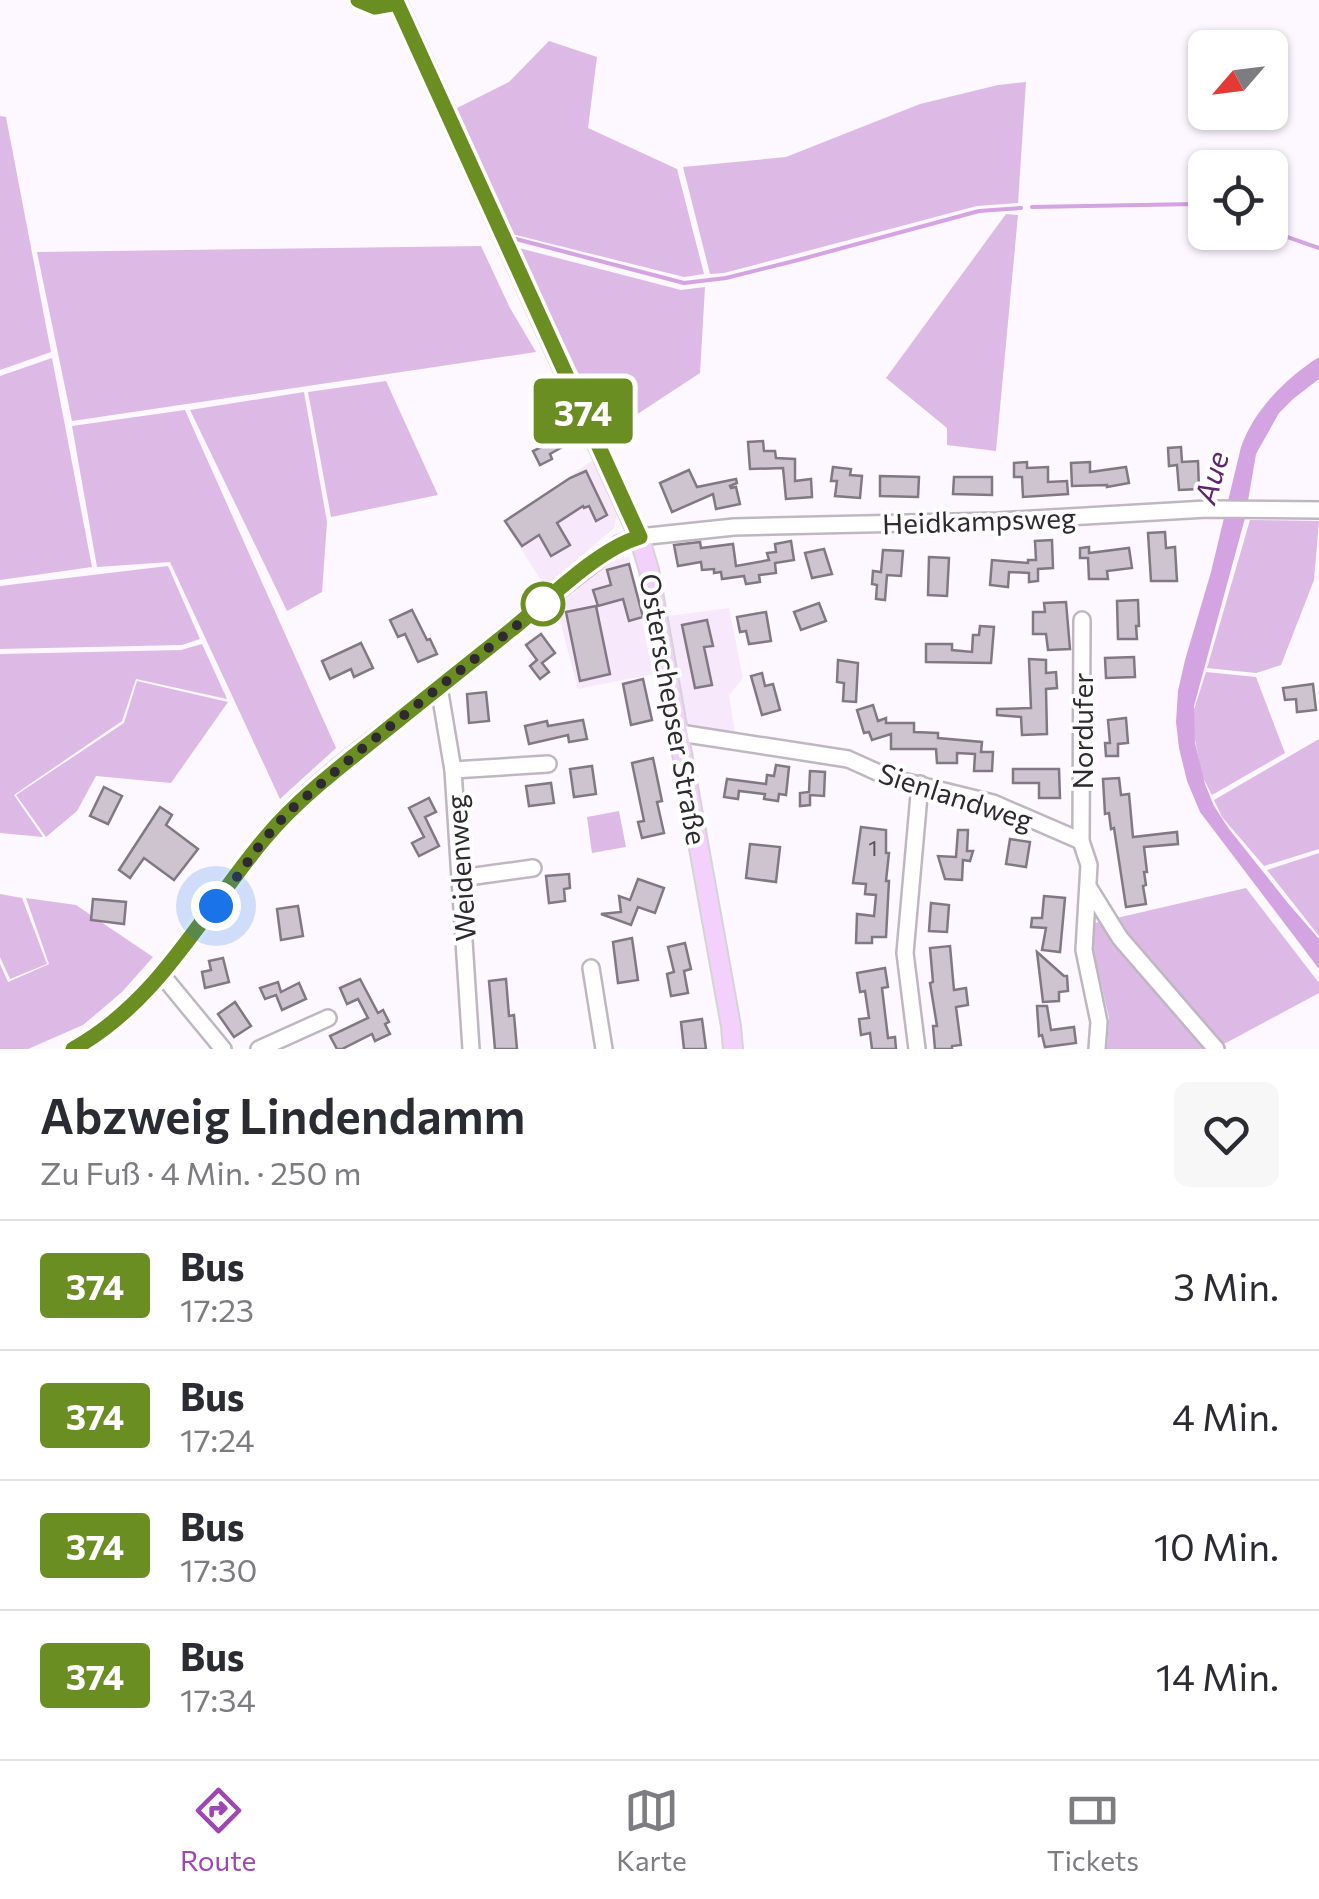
<!DOCTYPE html>
<html lang="de">
<head>
<meta charset="utf-8">
<style>
	:root { --surface:#fff; --page:#f7f7f7; --text:#2b2b33; --muted:#7c7c81; --line:#e1e1e2; --accent:#9e47b4 }
	body { margin:0; font-family:Commissioner,sans-serif; background:var(--page); color:var(--text); height:100vh; display:flex; flex-direction:column; font-size:38px; white-space:nowrap }
	* { box-sizing:border-box; margin:0 }
	p { font-size:32px; color:var(--muted) }
	.icon { flex:none; width:55px; height:55px; fill:none; stroke:currentColor; stroke-width:2; stroke-linecap:round; stroke-linejoin:round }
	.map { position:relative; height:1049px; overflow:hidden }
	.side { display:flex; flex-direction:column; background:var(--surface); flex:1 }
	.side>* { flex:none }
	.badge { padding:0 20px; border-radius:8px; font-size:35px; line-height:65px }
	.needle { width:65px; rotate:242deg }
	.buttons { position:absolute; left:1188px; top:30px; display:grid; gap:20px }
	.buttons a { display:grid; place-items:center; width:100px; height:100px; border-radius:15px; background:var(--surface); box-shadow:0 2px 8px #0004; font-size:50px }
	.you { position:absolute; width:50px; height:50px; margin:-25px; border:8px solid #fff; border-radius:50%; background:#1a73e8; box-shadow:0 0 0 15px #1a73e833 }
	.map>.badge { position:absolute; translate:-50% -50%; box-shadow:0 0 0 5px #fff }
	.round { display:grid; place-items:center; flex:none; width:105px; height:105px; border-radius:15px; background:var(--page) }
	.head { display:flex; align-items:center; justify-content:space-between; height:170px; padding:0 40px }
	h1 { font-size:48px; font-weight:600; line-height:75px }
	ul { padding:0; list-style:none }
	li { display:flex; align-items:center; gap:30px; height:130px; padding:0 40px; border-top:2px solid var(--line) }
	li div { flex:1 }
	li b { display:block; font-size:38px }
	li em { font-style:normal }
	li .badge { min-width:110px; font-weight:700; text-align:center }
	.menu { display:flex; justify-content:space-around; align-items:center; height:140px; border-top:2px solid var(--line); background:var(--surface); font-size:28px; color:var(--muted) }
	.menu a { display:grid; justify-items:center; gap:5px }
	.menu .current { color:var(--accent) }
	.map>svg:first-child { display:block }
	.built { fill:#f7e9fb }
	.green { fill:#dcbae5 }
	.water { fill:#d4a3e1 }
	.lines { fill:none; stroke-linecap:round; stroke-linejoin:round }
	.stream { stroke:#d4a3e1; stroke-width:4 }
	.building { fill:#cdc4d0; stroke:#817883; stroke-width:2.5 }
	.minor-casing { stroke:#bfb6c2; stroke-width:20 }
	.major-casing { stroke:#d5d4d5; stroke-width:22 }
	.minor { stroke:#fff; stroke-width:15 }
	.major { stroke:#f4d1fd; stroke-width:18 }
	.line-casing { stroke:#fff; stroke-width:22 }
	.line { stroke:#6b8e23; stroke-width:15 }
	.walk { stroke:#2e2a2f; stroke-width:10; stroke-dasharray:0 18 }
	.stop-dot { fill:#fff; stroke:#6b8e23; stroke-width:5 }
	.labels { text-anchor:middle; dominant-baseline:central; stroke-width:8; stroke-linejoin:round; paint-order:stroke }
	.number-label { font-size:22px; fill:#565057 }
	.street-label { font-size:28px; fill:#2e2a2f; stroke:#fff }
	.water-label { font-size:30px; font-style:italic; fill:#60256e; stroke:#fff }
</style>
</head>
<body>
<div class="map">
<svg width="1319" height="1049" viewBox="0 0 1319 1049">
	<rect width="100%" height="100%" fill="#fdf7ff"/>
	<g class="built">
		<path d="M593,460L617,514L614,528L545,587L503,520L529,505Z"/>
		<path d="M629,557L653,674L578,689L556,606L613,560Z"/>
		<path d="M729,608L743,678L729,695L736,739L687,730L667,616Z"/>
	</g>
	<g class="green">
		<path d="M549,41L597,57L588,128L677,169L704,274L684,277L512,234L453,110L509,82Z"/>
		<path d="M1026,82L1018,203L977,206L724,273L710,274L683,167L786,157L920,104L998,85Z"/>
		<path d="M0,116L6,117L51,352L0,370Z"/>
		<path d="M1006,214L1018,215L996,451L947,445V428L886,378Z"/>
		<path d="M481,246L510,308L536,352L72,421L37,252Z"/>
		<path d="M519,248L681,290L705,287L700,373L607,434Z"/>
		<path d="M52,358L92,567L0,580V376Z"/>
		<path d="M386,381L438,495L331,517L308,392Z"/>
		<path d="M304,392L327,522L322,592L287,611L190,410Z"/>
		<path d="M185,410L336,748L280,799L170,562L97,567L72,426Z"/>
		<path d="M1250,520L1319,521L1314,580L1281,665L1256,673L1207,668Z"/>
		<path d="M168,566L200,639L182,645L0,649V586Z"/>
		<path d="M202,644L227,699L136,679L122,721L14,795L43,837L0,833V654L181,650Z"/>
		<path d="M1206,672L1256,677L1285,753L1212,795L1202,776L1191,719Z"/>
		<path d="M137,681L228,702L171,783L96,776L77,811L46,837L16,795L124,723Z"/>
		<path d="M1319,739V849L1264,866L1222,817L1214,800Z"/>
		<path d="M619,811L626,847L592,853L587,817Z"/>
		<path d="M1319,853V936L1267,870Z"/>
		<path d="M1246,888L1319,983V993L1224,1044L1225,1049H1107L1109,1018L1092,945L1095,923Z"/>
		<path d="M0,894L22,898L47,964L10,979L0,957Z"/>
		<path d="M26,898L76,905L153,957L122,992L83,1025L28,1049H0V964L8,982L49,964Z"/>
	</g>
	<path class="water" d="M1319,357V379L1293,399L1279,413L1256,454L1245,518L1194,706L1195,743L1205,784L1214,806L1229,829L1287,902L1319,939V969L1200,812L1187,781L1179,748L1176,722L1178,691L1185,660L1211,572L1241,447C1254,410 1286,378 1319,357Z"/>
	<g class="lines">
		<g class="stream">
			<path d="M1032,207L1195,204L1205,207"/>
			<path d="M1270,231L1319,248"/>
			<path d="M516,239L684,283L726,278L798,260L979,211L1021,208"/>
		</g>
	</g>
	<g class="building">
		<path d="M562,426L571,442L550,454L552,459L540,465L533,451L548,444L544,436Z"/>
		<path d="M763,441L764,451H775L776,458L795,459V481L811,479L812,497L786,499L783,468L750,469L748,442Z"/>
		<path d="M1181,447L1182,462L1198,461L1199,489L1179,490L1177,465L1169,466L1168,448Z"/>
		<path d="M1027,462V468L1048,467V482L1067,481L1068,494L1023,497L1022,477H1014V463Z"/>
		<path d="M1090,462V472L1126,467L1129,483L1107,487V485L1072,486L1071,463Z"/>
		<path d="M833,467L851,469L850,475L862,476L860,498L835,496L837,481H831Z"/>
		<path d="M689,470L697,487L736,479L737,483L730,486L731,488L736,487L740,504L716,509L713,494L672,512L660,483Z"/>
		<path d="M586,471L607,515L596,521L589,506L584,508L583,506L557,523L570,545L551,556L539,535L522,546L505,521L570,478Z"/>
		<path d="M880,476L919,477L918,497L880,496Z"/>
		<path d="M954,477H992V495L953,494Z"/>
		<path d="M1165,532L1166,548L1175,547L1177,581H1151L1148,533Z"/>
		<path d="M1052,540L1053,568L1038,569V581L1029,582V573L1009,572L1008,587L990,585L992,560L1028,563V560H1036L1035,541Z"/>
		<path d="M791,541L794,560L775,563L776,573L759,575L760,582L746,584L744,576L722,579L721,572L714,573V569L702,570L701,562L678,566L674,545L700,542L701,548L733,544L736,566L769,560L767,553L776,552L775,544Z"/>
		<path d="M1089,547V553L1129,548L1132,568L1107,571L1108,579H1089L1088,558H1080V548Z"/>
		<path d="M824,549L832,574L812,578L805,553Z"/>
		<path d="M883,550L903,551L901,576L887,575L885,600L876,599L877,585L872,584L873,571L881,572Z"/>
		<path d="M929,557L949,558L947,596L928,595Z"/>
		<path d="M629,564L643,617L629,621L623,599L598,606L593,590L611,585L607,570Z"/>
		<path d="M1138,600L1139,626H1136L1137,639H1118L1117,601Z"/>
		<path d="M1066,602L1070,649L1048,650L1046,634H1033V612H1045L1044,603Z"/>
		<path d="M819,603L826,621L801,630L794,612Z"/>
		<path d="M596,606L610,674L580,681L566,612Z"/>
		<path d="M412,610L427,640L430,639L437,654L418,662L405,634L398,637L390,620Z"/>
		<path d="M766,612L771,641L749,644L746,631L740,632L737,617Z"/>
		<path d="M707,620L713,646L704,647L712,685L695,688L682,625Z"/>
		<path d="M980,626L994,627L991,663L926,662V644H952V650L972,652L973,635H979Z"/>
		<path d="M541,634L555,653L542,663L549,672L540,679L530,666L537,660L526,645Z"/>
		<path d="M361,643L373,668L354,677L351,669L330,679L322,661Z"/>
		<path d="M1134,657L1135,677L1106,678L1105,658Z"/>
		<path d="M1029,659L1046,660V673L1056,672L1057,688L1046,689L1047,734L1022,735L1021,717L997,715V709L1031,708Z"/>
		<path d="M838,660L858,663L856,702L843,701L844,683L837,682Z"/>
		<path d="M762,673L765,686L773,684L780,710L762,715L751,676Z"/>
		<path d="M643,679L652,720L631,725L623,684Z"/>
		<path d="M1313,684L1316,710L1297,712L1296,699L1285,700L1283,688Z"/>
		<path d="M486,692L489,721L469,723L467,694Z"/>
		<path d="M873,705L878,721L886,718V723H914V732L938,733V738L982,742L981,752H993L992,771H974L975,754L957,753V763H937L936,749H891V734L872,740L869,732L864,733L857,710Z"/>
		<path d="M1126,718L1128,743L1118,744V756H1106L1105,743H1110L1108,720Z"/>
		<path d="M583,720L587,739L569,742L568,735L529,744L525,726L547,721L548,726Z"/>
		<path d="M653,758L662,801L657,802L664,833L642,838L638,822L644,821L632,763Z"/>
		<path d="M776,765L789,767L786,795L779,794L778,801L764,799L765,794L739,791L738,799L724,797L727,779L766,784L767,775L774,776Z"/>
		<path d="M592,766L596,794L574,797L570,769Z"/>
		<path d="M1013,769H1059L1060,798H1039V783H1013Z"/>
		<path d="M810,771L825,772L824,796L810,795V805L800,806V793L809,792Z"/>
		<path d="M1119,778L1121,795L1129,794L1133,837L1177,832L1178,844L1144,847L1147,872H1144L1146,885L1143,886L1146,904L1126,907L1114,828L1111,829L1109,813L1105,814L1103,779Z"/>
		<path d="M551,783L554,803L529,806L526,786Z"/>
		<path d="M104,787L122,796L108,824L90,816Z"/>
		<path d="M429,798L436,812L425,817L439,846L419,856L412,843L424,837L409,808Z"/>
		<path d="M160,807L172,815L166,825L198,849L174,880L144,858L130,878L119,870Z"/>
		<path d="M861,827L886,830V853H889L886,881H889L886,937H872V943H856L857,914L874,916L876,895L865,894L866,884L853,883Z"/>
		<path d="M958,830H968L967,851H973L970,861L963,860L962,880L945,879L938,856L956,857Z"/>
		<path d="M1010,839L1030,842L1026,867L1006,864Z"/>
		<path d="M750,844L780,847L776,882L746,878Z"/>
		<path d="M569,874L570,888L564,889L565,901L549,903L546,876Z"/>
		<path d="M638,879L664,888L655,913L638,907L631,925L601,914L621,912L619,896L630,900Z"/>
		<path d="M1044,896L1065,898L1060,952L1042,950L1046,928L1031,927L1032,918H1042Z"/>
		<path d="M93,899L126,902L124,924L91,920Z"/>
		<path d="M931,903L949,905L947,932L929,931Z"/>
		<path d="M298,906L303,936L281,940L277,909Z"/>
		<path d="M632,938L638,980L618,983L613,942Z"/>
		<path d="M685,943L691,969L684,971L688,993L671,996L667,974L674,972L668,947Z"/>
		<path d="M950,946L954,990L966,988L968,1005L956,1007L961,1045L952,1046V1049H935L933,1026H937L930,983L933,982L930,948Z"/>
		<path d="M1037,952L1064,976H1067L1068,991L1059,992V1001L1043,1002Z"/>
		<path d="M223,958L229,982L205,988L202,972L211,970L209,961Z"/>
		<path d="M885,968L888,987L882,988L888,1038L895,1037L896,1049H872L870,1033L861,1035L859,1019L869,1018L865,991L860,992L857,973Z"/>
		<path d="M360,979L378,1013L383,1010L389,1022L385,1024L390,1034L375,1041L372,1034L342,1049H337L330,1036L368,1018L358,999L347,1004L340,988Z"/>
		<path d="M506,979L509,1016L514,1015L517,1049H495L489,981Z"/>
		<path d="M278,982L281,992L299,983L306,999L282,1010L276,995L265,999L260,988Z"/>
		<path d="M235,1002L251,1026L234,1037L218,1014Z"/>
		<path d="M1037,1006H1047L1051,1030L1074,1027L1076,1043L1045,1047L1042,1035L1039,1036Z"/>
		<path d="M702,1019L706,1049H684L681,1022Z"/>
	</g>
	<g class="lines">
		<defs>
			<g id="minor">
				<path d="M358,0L375,7L397,3"/>
				<path d="M439,687L453,770L471,1049"/>
				<path d="M680,733L848,759L890,778L993,803L1081,841L1089,865L1084,950L1099,1022L1097,1049"/>
				<path d="M453,770L548,764"/>
				<path d="M1081,841L1082,620"/>
				<path d="M461,878L533,868"/>
				<path d="M1089,888L1120,938L1216,1049"/>
				<path d="M591,968L604,1049"/>
				<path d="M162,975L223,1049"/>
				<path d="M73,1049C170,996 213,890 287,813C327,772 377,737 422,701C487,649 552,594 619,544L639,537L734,527L998,521L1207,509L1319,510"/>
				<path d="M259,1049L328,1018"/>
				<path d="M917,1049L905,953L920,784"/>
			</g>
			<path id="major" d="M396,0L639,537L649,570L731,1026L733,1049"/>
		</defs>
		<use href="#minor" class="minor-casing"/>
		<use href="#major" class="major-casing"/>
		<use href="#minor" class="minor"/>
		<use href="#major" class="major"/>
	</g>
	<g class="lines">
		<defs>
			<path id="line" d="M73,1049C160,1001 204,910 266,837C299,798 340,767 380,735C423,700 467,665 511,630C546,602 597,549 640,537L397,3L375,7L358,0"/>
		</defs>
		<use href="#line" class="line-casing"/>
		<use href="#line" class="line"/>
		<path class="walk" d="M216,906L262,842L288,812L363,748L546,602L543,604"/>
	</g>
	<circle class="stop-dot" cx="543" cy="604" r="20"/>
	<g class="labels">
		<g class="number-label">
			<text x="873" y="847">1</text>
		</g>
		<g class="street-label">
			<text transform="translate(979 520) rotate(-2)">Heidkampsweg</text>
			<text transform="translate(674 709) rotate(80)">Osterschepser Straße</text>
			<text transform="translate(1082 731) rotate(-90)">Nordufer</text>
			<text transform="translate(956 796) rotate(18)">Sienlandweg</text>
			<text transform="translate(460 868) rotate(-94)">Weidenweg</text>
		</g>
		<g class="water-label">
			<text transform="translate(1210 477) rotate(-74)">Aue</text>
		</g>
	</g>
</svg>
<div class="buttons">
<a><svg class="needle" viewBox="-14 -14 28 28"><path d="M0-13l5 13h-10z" fill="#e53935"/><path d="M0 13l5-13h-10z" fill="#7c7c81"/></svg></a>
<a><svg class="icon" aria-label="locate" viewBox="0 0 24 24"><circle cx="12" cy="12" r="6"/><path d="M12 2v4M12 18v4M2 12h4M18 12h4"/></svg></a>
</div>
<div class="you" style="left:216px;top:906px"></div>
<b class="badge" style="left:583px;top:411px;background:#6b8e23;color:#fff">374</b>
</div>
<section class="side">
<div class="head"><div><h1>Abzweig Lindendamm</h1><p>Zu Fuß · 4 Min. · 250 m</p></div><a class="round"><svg class="icon" aria-label="heart" viewBox="0 0 24 24"><path d="M12 20l-8-8c-3-5 5-10 8-4 3-6 11-1 8 4z"/></svg></a></div>
<ul>
<li><span class="badge" style="background:#6b8e23;color:#fff">374</span><div><b>Bus</b><p>17:23</p></div><em>3 Min.</em></li>
<li><span class="badge" style="background:#6b8e23;color:#fff">374</span><div><b>Bus</b><p>17:24</p></div><em>4 Min.</em></li>
<li><span class="badge" style="background:#6b8e23;color:#fff">374</span><div><b>Bus</b><p>17:30</p></div><em>10 Min.</em></li>
<li><span class="badge" style="background:#6b8e23;color:#fff">374</span><div><b>Bus</b><p>17:34</p></div><em>14 Min.</em></li>
</ul>
</section>
<nav class="menu">
<a class="current"><svg class="icon" aria-label="directions" viewBox="0 0 24 24"><path d="M12 3l9 9-9 9-9-9zM9 14v-3h6M13 9l2 2-2 2"/></svg>Route</a>
<a><svg class="icon" aria-label="map" viewBox="0 0 24 24"><path d="M3 6l6-2 6 2 6-2v14l-6 2-6-2-6 2zM9 4v14M15 6v14"/></svg>Karte</a>
<a><svg class="icon" aria-label="tickets" viewBox="0 0 24 24"><path d="M3 7h18v10H3zM15 7v10"/></svg>Tickets</a>
</nav>
</body>
</html>
